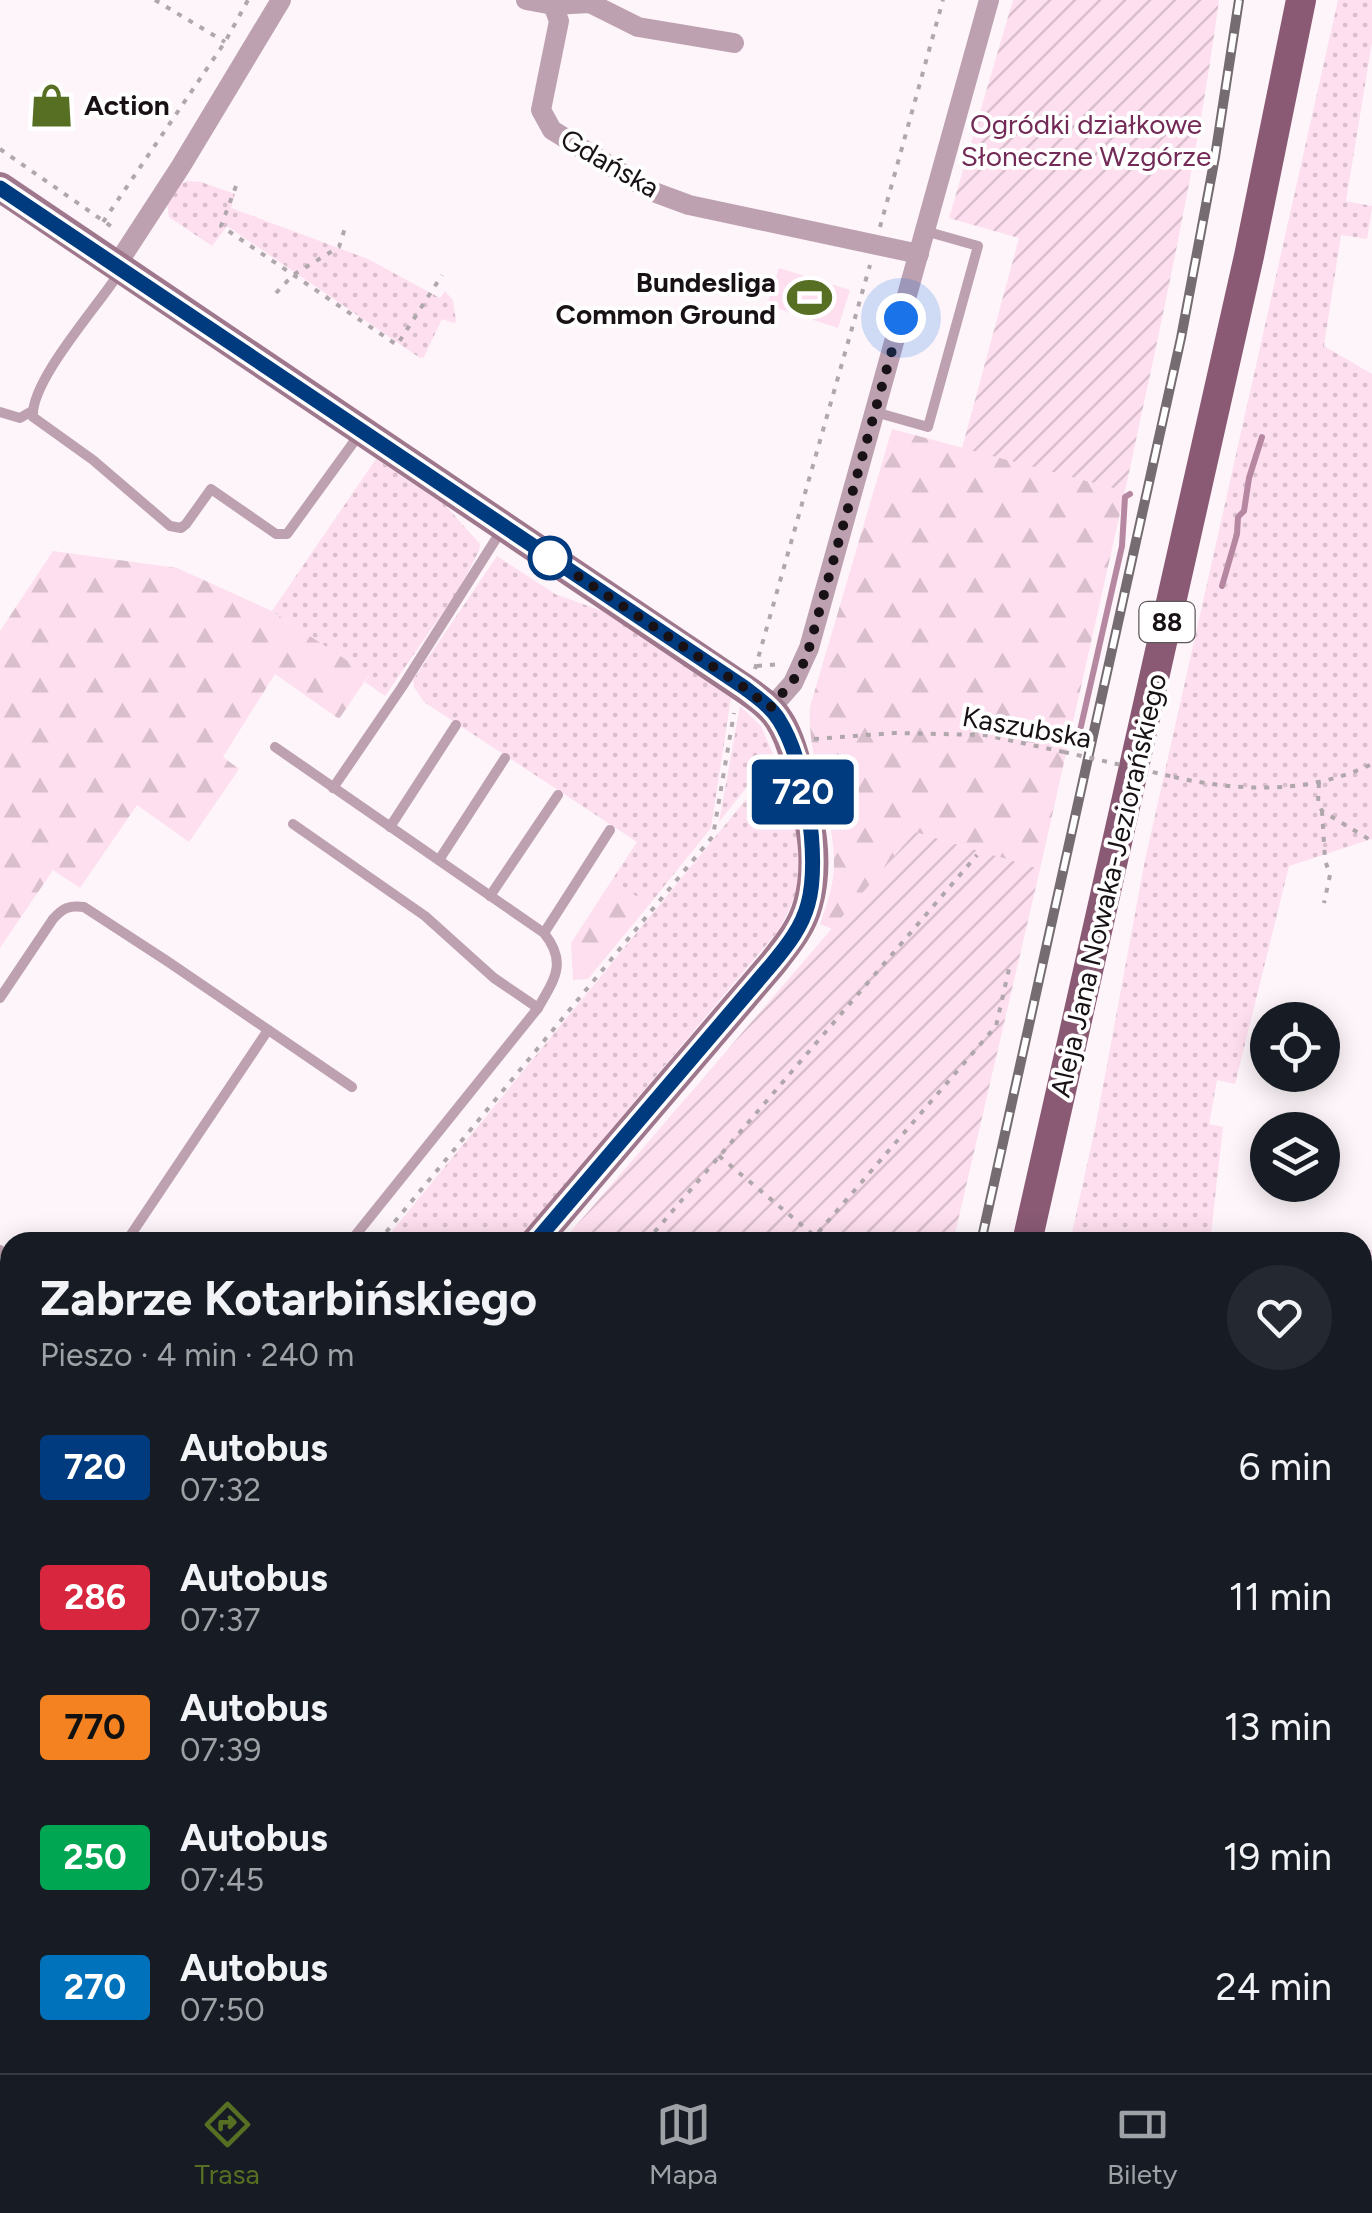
<!DOCTYPE html>
<html lang="pl">
<head>
<meta charset="utf-8">
<style>
	:root { --surface:#171b24; --page:#242831; --text:#f1f3f6; --muted:#9ea1a6; --line:#363941; --accent:#566f22 }
	body { margin:0; font-family:Figtree,sans-serif; background:var(--page); color:var(--text); height:100vh; display:flex; flex-direction:column; font-size:38px; white-space:nowrap }
	* { box-sizing:border-box; margin:0 }
	p { font-size:32px; color:var(--muted) }
	.icon { flex:none; width:55px; height:55px; fill:none; stroke:currentColor; stroke-width:2; stroke-linecap:round; stroke-linejoin:round }
	.map { position:relative; flex:1; overflow:hidden }
	.panel { position:absolute; left:0px; top:1232px; width:1372px; height:842px; display:flex; flex-direction:column; background:var(--surface); border-radius:30px 30px 0 0; box-shadow:0 5px 25px #0003 }
	.panel>* { flex:none }
	.badge { padding:0 20px; border-radius:8px; font-size:35px; line-height:65px }
	.fabs { position:absolute; left:1250px; top:1002px; display:grid; gap:20px }
	.fabs a { display:grid; place-items:center; width:90px; height:90px; border-radius:50%; background:var(--surface); box-shadow:0 5px 25px #0003; font-size:50px }
	.you { position:absolute; width:50px; height:50px; margin:-25px; border:8px solid #fff; border-radius:50%; background:#1a73e8; box-shadow:0 0 0 15px #1a73e833 }
	.map>.badge { position:absolute; translate:-50% -50%; box-shadow:0 0 0 5px #fff }
	.round { display:grid; place-items:center; flex:none; width:105px; height:105px; border-radius:52px; background:var(--page) }
	.summary { display:flex; align-items:center; justify-content:space-between; height:170px; padding:0 40px }
	h1 { font-size:48px; font-weight:700; line-height:75px }
	ul { padding:0; list-style:none }
	li { display:flex; align-items:center; gap:30px; height:130px; padding:0 40px }
	li div { flex:1 }
	li b { display:block; font-size:38px }
	li em { font-style:normal }
	li .badge { min-width:110px; font-weight:700; text-align:center }
	.dock { display:flex; justify-content:space-around; align-items:center; height:140px; border-top:2px solid var(--line); background:var(--surface); font-size:28px; color:var(--muted) }
	.dock a { display:grid; justify-items:center; gap:5px }
	.dock .selected { color:var(--accent) }
	.map>svg:first-child { display:block }
	.grass { fill:url(#grass-dots) }
	.forest { fill:url(#forest-firs) }
	.park { fill:#fedfef }
	.garden { fill:url(#garden-furrows) }
	.lines { fill:none; stroke-linecap:round; stroke-linejoin:round }
	.stream { stroke:#b687a0; stroke-width:6 }
	.path { stroke:#afa7ab; stroke-width:4; stroke-dasharray:5 8; stroke-linecap:butt }
	.lane { stroke:#bea1b0; stroke-width:10 }
	.street { stroke:#bea1b0; stroke-width:20 }
	.secondary { stroke:#a0788d; stroke-width:30 }
	.primary { stroke:#8a5a74; stroke-width:30 }
	.rail-casing { stroke:#746c70; stroke-width:10 }
	.rail { stroke:#fff; stroke-width:6; stroke-dasharray:19; stroke-linecap:butt }
	.path-bridge { stroke:#afa7ab; stroke-width:4; stroke-dasharray:5 8; stroke-linecap:butt }
	.line-casing { stroke:#fff; stroke-width:22 }
	.line { stroke:#003b80; stroke-width:15 }
	.walk { stroke:#181115; stroke-width:10; stroke-dasharray:0 18 }
	.stop-dot { fill:#fff; stroke:#003b80; stroke-width:5 }
	.labels { text-anchor:middle; dominant-baseline:central; stroke-width:8; stroke-linejoin:round; paint-order:stroke }
	.shield { fill:#fff; stroke:#5d585b; stroke-width:2.5 }
	.shield-label { font-size:25px; font-weight:bold; fill:#181115 }
	.poi-label { font-size:28px; font-weight:bold; fill:#181115; stroke:#fff; text-anchor:start }
	.park-label { font-size:28px; fill:#732a56; stroke:#fff }
	.street-label { font-size:28px; fill:#181115; stroke:#fff }
</style>
</head>
<body>
<div class="map">
<svg width="1372" height="2073" viewBox="0 0 1372 2073">
	<defs>
		<pattern id="grass-dots" width="8" height="8" patternUnits="userSpaceOnUse" patternTransform="scale(2.5)"><rect width="8" height="8" fill="#fedfef"/><path d="M2 2h.1M6 6h.1" fill="none" stroke="#d9becc" stroke-width="1.8" stroke-linecap="round"/></pattern>
		<pattern id="forest-firs" width="22" height="20" patternUnits="userSpaceOnUse" patternTransform="scale(2.5)"><rect width="22" height="20" fill="#fedfef"/><path d="M5 1l3.5 6h-7zM16 11l3.5 6h-7z" fill="#d9becc"/></pattern>
		<pattern id="garden-furrows" width="10" height="10" patternUnits="userSpaceOnUse" patternTransform="scale(2.5)"><rect width="10" height="10" fill="#fedfef"/><path d="M-1 1l2-2M0 10L10 0M9 11l2-2" fill="none" stroke="#d9becc"/></pattern>
	</defs>
	<rect width="100%" height="100%" fill="#fdf5f9"/>
	<g class="grass">
		<path d="M1338,0H1372V42L1346,201L1372,206V208L1367,239L1341,235L1324,346L1372,374V839L1289,866L1235,1084L1217,1080L1209,1124L1223,1127L1211,1233L1301,1242H1070L1096,1124L1145,860Z"/>
		<path d="M188,181L201,182L235,194L231,208L368,259L440,298L445,291L453,300L456,322L453,323L442,319L424,357L420,358L227,226L212,246L169,217L167,202L178,185Z"/>
		<path d="M376,459L445,505L480,544L479,551L459,589L385,696L365,682L369,676L272,611Z"/>
		<path d="M497,556L555,594L605,612L731,698L711,828L649,905L612,880L637,842L424,702L414,687L413,680Z"/>
		<path d="M740,706L761,726L773,754L719,822Z"/>
		<path d="M766,775C801,781 804,860 797,888C793,903 786,917 778,931L516,1242H383Z"/>
		<path d="M1362,1249L1372,1250V1542L1363,1543Z"/>
		<path d="M1,1260L10,1266V1684L0,1696Z"/>
		<path d="M0,1949L10,1953V2007L0,1999Z"/>
		<path d="M116,2065H243L263,2073H133Z"/>
		<path d="M888,2065H1183L1187,2073H885Z"/>
	</g>
	<g class="forest">
		<path d="M892,429L1125,491L1040,869L915,832L832,929L820,924C827,904 834,885 834,863C834,808 807,764 810,707Z"/>
		<path d="M53,551L177,568L272,611L369,675L339,719L275,674L223,757L239,769L189,842L137,805L80,888L53,870L0,948V631Z"/>
		<path d="M612,880L649,905L588,979L573,980L571,943Z"/>
	</g>
	<path class="park" d="M779,268L850,290L838,328L767,305Z"/>
	<g class="garden">
		<path d="M1013,0H1219C1197,165 1160,328 1125,491L962,448L1019,238L949,218Z"/>
		<path d="M915,832L1040,869L953,1242H562Z"/>
		<path d="M501,2065H758L756,2073H536Z"/>
	</g>
	<g class="lines">
		<g class="stream">
			<path d="M1222,586L1237,534L1238,517L1244,511L1249,478L1262,437"/>
			<path d="M1079,735L1122,546L1125,497L1130,494"/>
		</g>
		<g class="path">
			<path d="M155,0L225,42"/>
			<path d="M0,149L115,229"/>
			<path d="M236,186L221,226L397,345L442,275"/>
			<path d="M103,222L225,42L248,0"/>
			<path d="M880,227L943,0"/>
			<path d="M276,293L293,275L339,247L345,228"/>
			<path d="M757,666L782,664"/>
			<path d="M755,669L870,265"/>
			<path d="M814,739L894,733L985,735L1064,752"/>
			<path d="M1174,777C1240,792 1309,794 1372,764"/>
			<path d="M1319,783L1318,802L1322,811L1372,841"/>
			<path d="M1322,811L1325,860L1330,875L1324,903"/>
			<path d="M719,1156L822,1242"/>
			<path d="M378,1242L713,836L734,713"/>
			<path d="M646,1242L977,855"/>
			<path d="M810,1242L996,1026L1009,969"/>
			<path d="M0,1702L10,1690"/>
			<path d="M0,1859L10,1853"/>
			<path d="M0,2053L10,2058"/>
			<path d="M22,2065L37,2073"/>
			<path d="M481,2065L515,2073"/>
			<path d="M429,2073L432,2065"/>
			<path d="M555,2073L559,2065"/>
			<path d="M689,2073L693,2065"/>
		</g>
		<g class="lane">
			<path d="M119,273C99,305 30,381 33,417L93,460L170,526L181,528L186,524L211,489L276,534H287L361,432"/>
			<path d="M0,412L20,418L32,411"/>
			<path d="M875,412L928,427L978,246L925,231"/>
			<path d="M275,747L544,933C568,963 554,980 538,1008L350,1242"/>
			<path d="M333,788L402,687L501,531"/>
			<path d="M293,824L425,916L494,978L538,1008"/>
			<path d="M390,827L456,725"/>
			<path d="M439,860L505,758"/>
			<path d="M490,896L558,795"/>
			<path d="M544,933L610,830"/>
			<path d="M0,998L53,919C63,908 69,905 84,907L167,961L352,1087"/>
			<path d="M126,1242L268,1030"/>
			<path d="M0,1250L10,1257"/>
		</g>
		<g class="street">
			<path d="M526,0L553,5L590,3L638,27L734,43"/>
			<path d="M553,5L559,21L541,110L552,130L651,191L689,205L919,254"/>
			<path d="M116,266L181,166L281,0"/>
			<path d="M770,709L793,683L809,648L989,0"/>
		</g>
		<g class="secondary">
			<path d="M0,187L745,689C758,698 771,707 779,720C790,737 796,760 800,780C810,821 820,861 808,904C802,927 787,945 772,964L535,1242"/>
			<path d="M0,1751L10,1740"/>
			<path d="M0,1914L10,1921"/>
			<path d="M0,2015L10,2023"/>
			<path d="M78,2065L95,2073"/>
			<path d="M287,2065L313,2073"/>
		</g>
		<g class="primary">
			<path d="M1027,1242L1249,256L1301,0"/>
			<path d="M1192,2065L1195,2073"/>
			<path d="M1218,2065L1221,2073"/>
			<path d="M841,2073L843,2065"/>
			<path d="M876,2073L879,2065"/>
		</g>
		<defs>
			<g id="rail">
				<path d="M981,1242L1181,338L1215,157L1239,0"/>
				<path d="M795,2073L797,2065"/>
			</g>
		</defs>
		<use href="#rail" class="rail-casing"/>
		<use href="#rail" class="rail"/>
		<path class="path-bridge" d="M1064,752L1174,777"/>
	</g>
	<g class="lines">
		<defs>
			<path id="line" d="M0,188L745,688C758,698 771,707 779,720C805,760 821,858 808,904C802,927 787,946 772,964L535,1242"/>
		</defs>
		<use href="#line" class="line-casing"/>
		<use href="#line" class="line"/>
		<path class="walk" d="M550,558L542,552L745,688L770,708L800,672L809,648L901,318"/>
	</g>
	<defs>
		<symbol id="shop-bare" viewBox="-9 -9 18 18"><path d="M-5-2.5h2.3a2.7 3.5 0 0 1 5.4 0H5L5.5 6h-11ZM-1.5-2.5h3a1.5 2.3 0 0 0-3 0Z" fill="#566f22" stroke="#fff" stroke-width="2.5" paint-order="stroke"/></symbol>
		<symbol id="stadium-bare" viewBox="-9 -9 18 18"><path d="M0-5a6.5 5 0 1 0 0 10a6.5 5 0 1 0 0-10ZM-3.5-1.8h7v3.6h-7Z" fill="#566f22" stroke="#fff" stroke-width="2.5" paint-order="stroke"/></symbol>
	</defs>
	<g fill-rule="evenodd">
		<use href="#shop-bare" x="20" y="74" width="63" height="63"/>
		<use href="#stadium-bare" x="778" y="266" width="63" height="63"/>
	</g>
	<circle class="stop-dot" cx="550" cy="558" r="20"/>
	<g class="labels">
		<rect class="shield" x="1139.5" y="602" width="55" height="40" rx="8"/>
		<g class="shield-label">
			<text x="1167" y="622">88</text>
		</g>
		<g class="poi-label">
			<text x="84" y="105">Action</text>
			<text x="776" y="282" text-anchor="end">Bundesliga<tspan x="776" dy="32">Common Ground</tspan></text>
		</g>
		<g class="park-label">
			<text x="1086" y="124">Ogródki działkowe<tspan x="1086" dy="32">Słoneczne Wzgórze</tspan></text>
		</g>
		<g class="street-label">
			<text transform="translate(610 163) rotate(30)">Gdańska</text>
			<text transform="translate(1027 727) rotate(10)">Kaszubska</text>
			<text transform="translate(1108 885) rotate(-77)">Aleja Jana Nowaka-Jeziorańskiego</text>
		</g>
	</g>
</svg>
<div class="fabs">
<a><svg class="icon" aria-label="locate" viewBox="0 0 24 24"><circle cx="12" cy="12" r="6"/><path d="M12 2v4M12 18v4M2 12h4M18 12h4"/></svg></a>
<a><svg class="icon" aria-label="layers" viewBox="0 0 24 24"><path d="M12 4l9 5-9 5-9-5zM3 14l9 5 9-5"/></svg></a>
</div>
<div class="you" style="left:901px;top:318px"></div>
<b class="badge" style="left:803px;top:792px;background:#003b80;color:#fff">720</b>
<section class="panel">
<div class="summary"><div><h1>Zabrze Kotarbińskiego</h1><p>Pieszo · 4 min · 240 m</p></div><a class="round"><svg class="icon" aria-label="heart" viewBox="0 0 24 24"><path d="M12 20l-8-8c-3-5 5-10 8-4 3-6 11-1 8 4z"/></svg></a></div>
<ul>
<li><span class="badge" style="background:#003b80;color:#fff">720</span><div><b>Autobus</b><p>07:32</p></div><em>6 min</em></li>
<li><span class="badge" style="background:#d7263d;color:#fff">286</span><div><b>Autobus</b><p>07:37</p></div><em>11 min</em></li>
<li><span class="badge" style="background:#f58220;color:#111">770</span><div><b>Autobus</b><p>07:39</p></div><em>13 min</em></li>
<li><span class="badge" style="background:#00a651;color:#fff">250</span><div><b>Autobus</b><p>07:45</p></div><em>19 min</em></li>
<li><span class="badge" style="background:#0072bc;color:#fff">270</span><div><b>Autobus</b><p>07:50</p></div><em>24 min</em></li>
</ul>
</section>
</div>
<nav class="dock">
<a class="selected"><svg class="icon" aria-label="directions" viewBox="0 0 24 24"><path d="M12 3l9 9-9 9-9-9zM9 14v-3h6M13 9l2 2-2 2"/></svg>Trasa</a>
<a><svg class="icon" aria-label="map" viewBox="0 0 24 24"><path d="M3 6l6-2 6 2 6-2v14l-6 2-6-2-6 2zM9 4v14M15 6v14"/></svg>Mapa</a>
<a><svg class="icon" aria-label="tickets" viewBox="0 0 24 24"><path d="M3 7h18v10H3zM15 7v10"/></svg>Bilety</a>
</nav>
</body>
</html>
